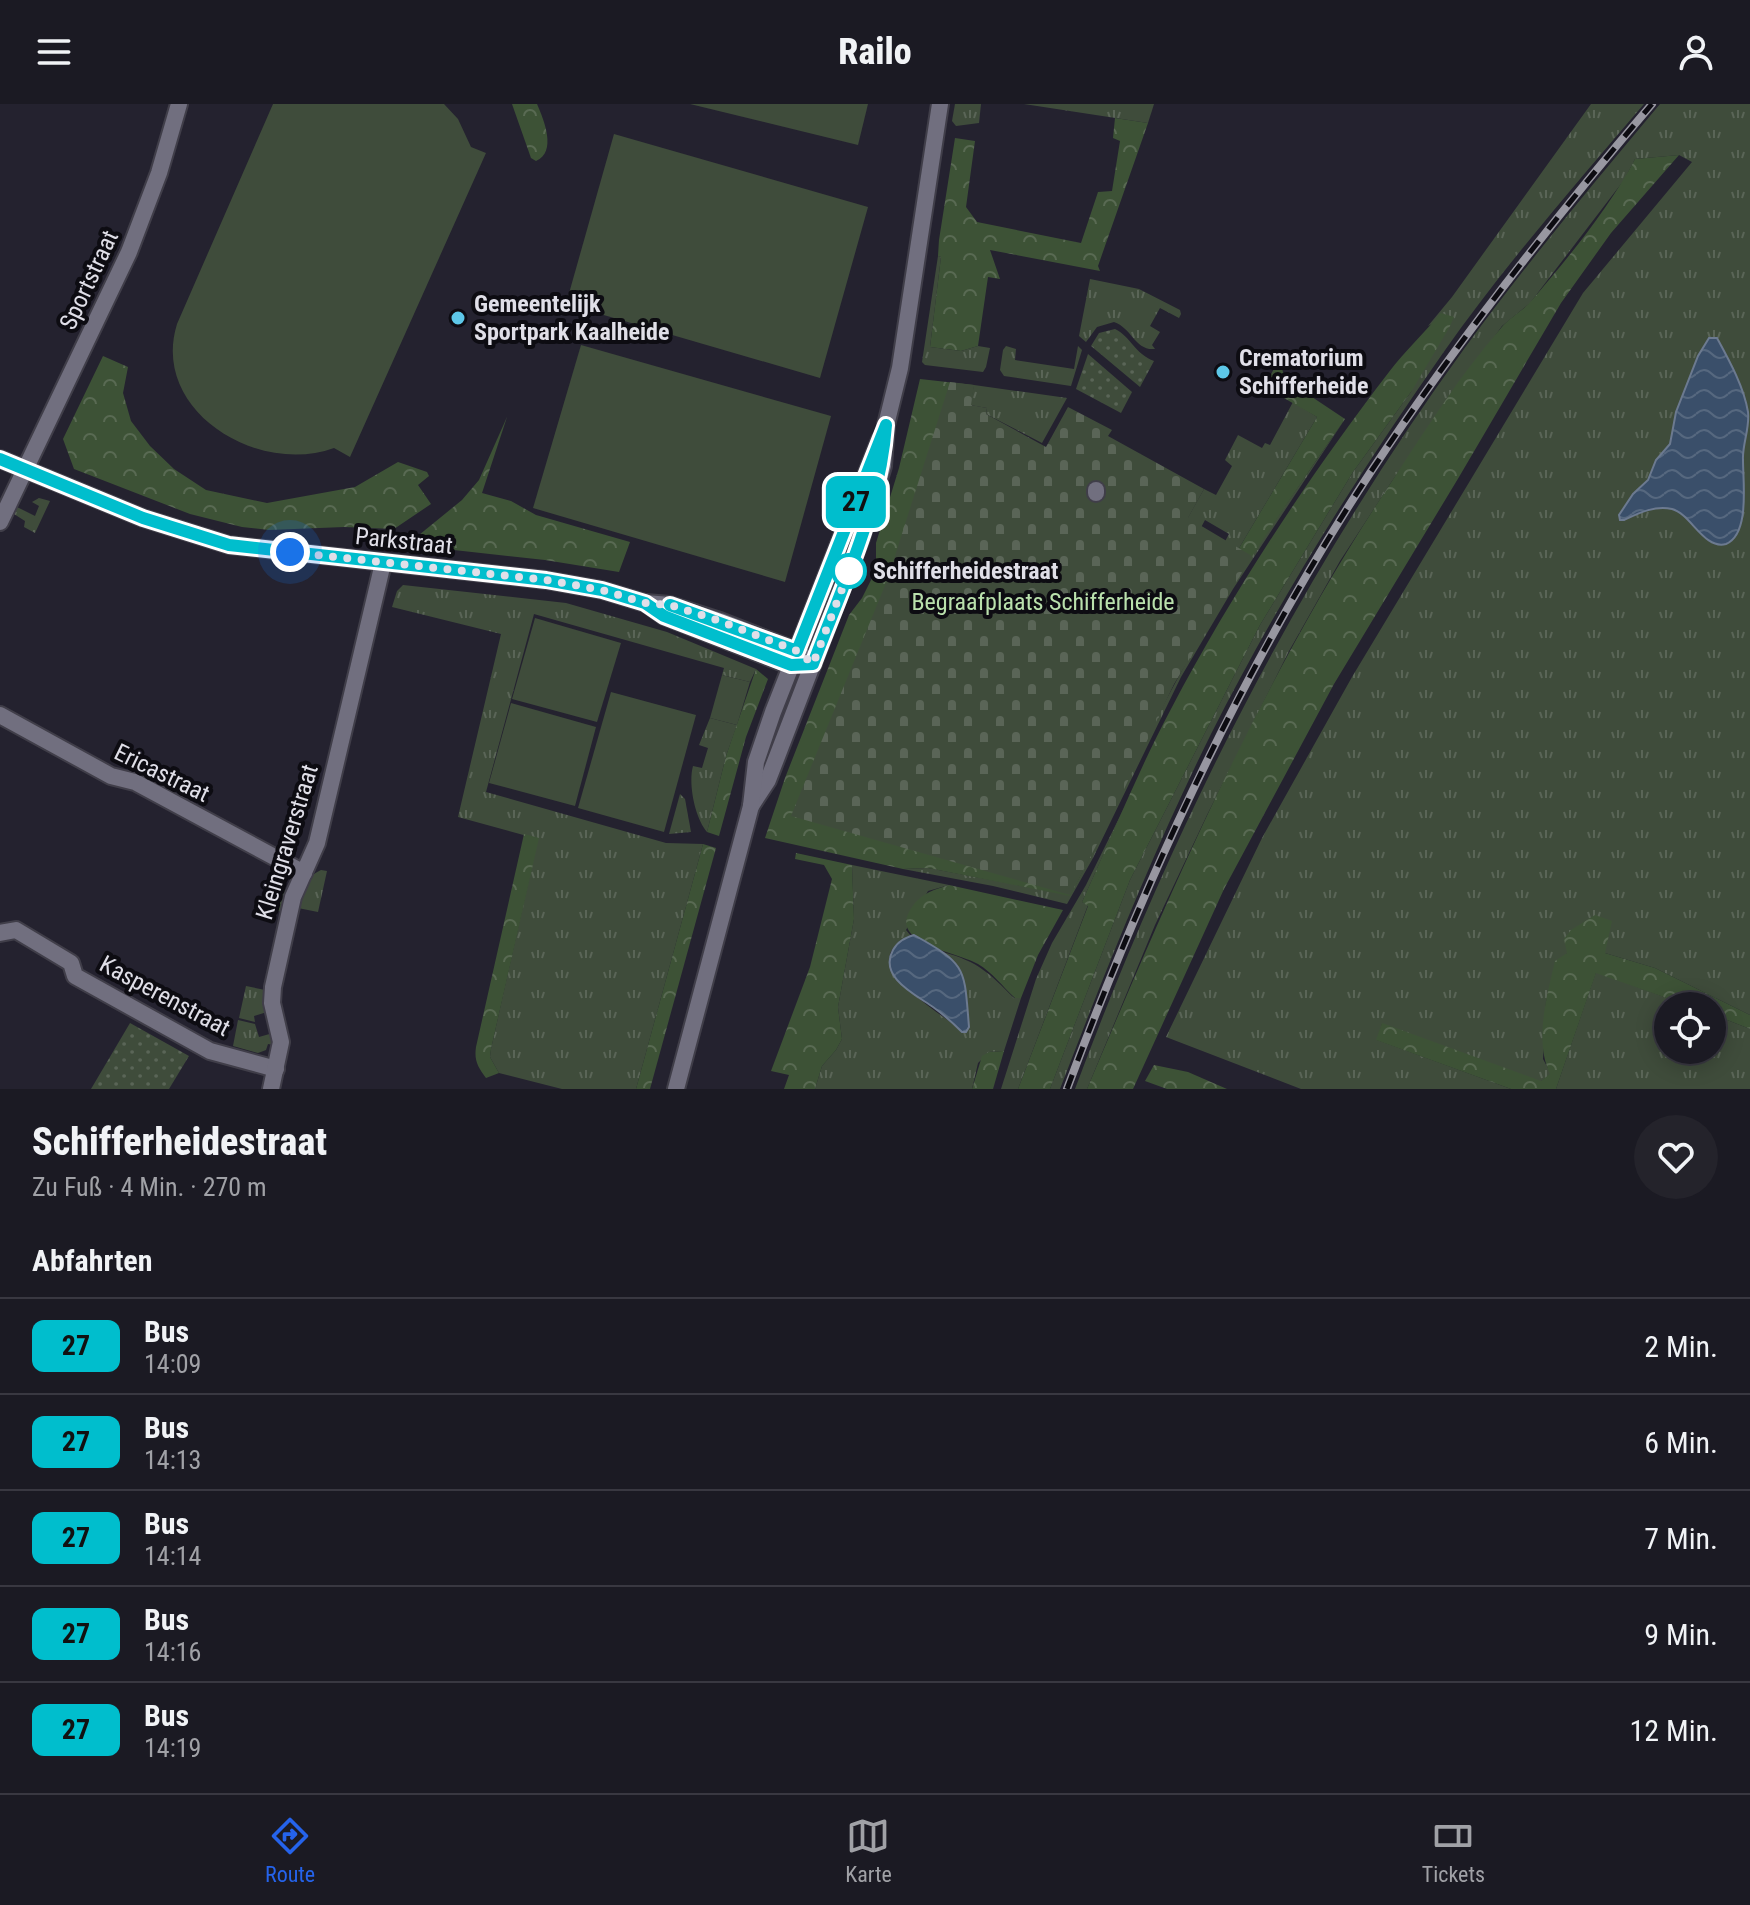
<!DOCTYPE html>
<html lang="de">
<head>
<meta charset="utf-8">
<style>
	:root { --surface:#1b1a23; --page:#24232b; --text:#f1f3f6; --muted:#a0a1a6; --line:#393841; --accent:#2563eb }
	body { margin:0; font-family:"Roboto Condensed",sans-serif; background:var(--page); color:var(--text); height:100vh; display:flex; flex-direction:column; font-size:30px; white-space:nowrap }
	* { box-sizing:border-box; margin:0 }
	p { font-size:26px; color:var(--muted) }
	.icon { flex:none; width:44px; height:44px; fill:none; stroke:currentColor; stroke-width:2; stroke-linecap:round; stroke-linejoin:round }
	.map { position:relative; height:985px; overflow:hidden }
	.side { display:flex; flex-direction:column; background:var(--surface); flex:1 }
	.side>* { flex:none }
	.badge { padding:0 16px; border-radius:12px; font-size:28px; line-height:52px }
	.tools { position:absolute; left:1654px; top:888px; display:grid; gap:16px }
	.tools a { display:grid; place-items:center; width:72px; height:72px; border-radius:50%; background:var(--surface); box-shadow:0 4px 20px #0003,0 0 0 2px var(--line); font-size:40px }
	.you { position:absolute; width:40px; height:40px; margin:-20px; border:6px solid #fff; border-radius:50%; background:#1a73e8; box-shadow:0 0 0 12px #1a73e833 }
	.map>.badge { position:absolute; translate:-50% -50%; box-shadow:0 0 0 4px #fff }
	h2 { padding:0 32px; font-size:30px; line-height:72px }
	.round { display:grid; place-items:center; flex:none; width:84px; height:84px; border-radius:42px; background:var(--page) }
	.overview { display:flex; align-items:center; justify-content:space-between; height:136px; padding:0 32px }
	h1 { font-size:38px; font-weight:800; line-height:60px }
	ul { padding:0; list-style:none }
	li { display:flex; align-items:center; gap:24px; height:96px; padding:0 32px; border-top:2px solid var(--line) }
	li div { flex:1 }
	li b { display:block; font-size:30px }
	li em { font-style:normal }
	li .badge { min-width:88px; font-weight:700; text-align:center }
	header { display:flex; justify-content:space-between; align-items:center; height:104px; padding:0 32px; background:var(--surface); font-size:36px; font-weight:800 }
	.dock { display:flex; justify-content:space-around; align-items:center; height:112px; border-top:2px solid var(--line); background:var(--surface); font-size:22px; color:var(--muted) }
	.dock a { display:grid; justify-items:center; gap:4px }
	.dock .on { color:var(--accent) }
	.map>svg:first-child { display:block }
	.grass { fill:url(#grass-tufts); fill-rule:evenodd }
	.forest { fill:url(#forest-crowns) }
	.cemetery { fill:url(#cemetery-stones) }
	.park { fill:url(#park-dots) }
	.pitch { fill:#3f4c3b }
	.water { fill:url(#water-waves); stroke:#6c7a90; stroke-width:2 }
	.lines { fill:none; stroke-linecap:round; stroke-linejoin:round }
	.minor-casing { stroke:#403e49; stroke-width:20 }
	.minor { stroke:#716f7f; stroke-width:16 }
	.rail-casing { stroke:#9897a1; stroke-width:8 }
	.rail { stroke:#0d0c12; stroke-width:5; stroke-dasharray:15; stroke-linecap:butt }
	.line-casing { stroke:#fff; stroke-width:18 }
	.line { stroke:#00becd; stroke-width:12 }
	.walk { stroke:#e0dfe8; stroke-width:8; stroke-dasharray:0 14.4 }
	.poi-dot { fill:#5dc7e8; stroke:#0d0c12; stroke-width:3 }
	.stop-dot { fill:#fff; stroke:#00becd; stroke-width:4 }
	.labels { text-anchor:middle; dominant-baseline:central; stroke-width:8; stroke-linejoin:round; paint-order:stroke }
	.street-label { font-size:24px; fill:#e0dfe8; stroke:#0d0c12 }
	.poi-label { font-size:24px; font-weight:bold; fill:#e0dfe8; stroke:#0d0c12; text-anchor:start }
	.stop-label { font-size:24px; font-weight:bold; fill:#e0dfe8; stroke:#0d0c12; text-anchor:start }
	.park-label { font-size:24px; fill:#bae1ad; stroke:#0d0c12 }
</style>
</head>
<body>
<header><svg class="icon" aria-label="menu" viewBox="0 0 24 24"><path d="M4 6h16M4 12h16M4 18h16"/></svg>Railo<svg class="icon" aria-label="person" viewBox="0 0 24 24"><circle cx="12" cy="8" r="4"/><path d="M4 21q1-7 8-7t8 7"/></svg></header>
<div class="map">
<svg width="1750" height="985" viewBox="0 0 1750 985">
	<defs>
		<pattern id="grass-tufts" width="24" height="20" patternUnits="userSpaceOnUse" patternTransform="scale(2)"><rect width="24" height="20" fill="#3f4c3b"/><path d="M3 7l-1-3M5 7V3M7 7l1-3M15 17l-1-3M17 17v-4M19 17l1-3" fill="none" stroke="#5a6557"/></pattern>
		<pattern id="forest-crowns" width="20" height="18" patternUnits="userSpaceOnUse" patternTransform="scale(2)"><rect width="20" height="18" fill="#3d5236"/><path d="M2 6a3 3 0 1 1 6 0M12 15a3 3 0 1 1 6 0" fill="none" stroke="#596a53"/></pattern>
		<pattern id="cemetery-stones" width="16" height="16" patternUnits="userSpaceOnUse" patternTransform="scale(2)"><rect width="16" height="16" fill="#3f4c3b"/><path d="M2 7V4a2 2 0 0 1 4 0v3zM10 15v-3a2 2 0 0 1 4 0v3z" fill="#5a6557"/></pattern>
		<pattern id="park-dots" width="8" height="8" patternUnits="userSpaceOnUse" patternTransform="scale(2)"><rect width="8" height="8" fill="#3f4c3b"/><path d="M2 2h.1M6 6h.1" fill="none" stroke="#5a6557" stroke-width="1.8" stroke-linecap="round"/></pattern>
		<pattern id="water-waves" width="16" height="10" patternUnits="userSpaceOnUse" patternTransform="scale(2)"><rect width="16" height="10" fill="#3a4f6a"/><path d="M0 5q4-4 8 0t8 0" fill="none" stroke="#56687f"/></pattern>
	</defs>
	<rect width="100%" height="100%" fill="#24222f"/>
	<g class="grass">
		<path d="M955,0H981L979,19L956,22L952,17Z"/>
		<path d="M1024,0H1154L1148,19Z"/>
		<path d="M1591,0H1644C1575,81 1504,162 1443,249C1358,370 1278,497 1211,630C1154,745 1106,865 1060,985H1050L1130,776L1260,521L1353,368L1411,288L1432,220L1428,222L1452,193Z"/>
		<path d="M1660,0H1750V911L1655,864L1605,849H1567L1546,897L1543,955L1551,970L1540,978L1382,920L1377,936L1511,985H1301L1166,933L1262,734L1352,573L1583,189L1692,58L1679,51L1635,55L1624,76L1530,199L1502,222L1392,377L1340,457L1289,547L1207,711L1155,821L1087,985H1075C1173,722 1299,472 1464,245C1526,160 1593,80 1660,0Z"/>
		<path d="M938,152L941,153L930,243L961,247L978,242L990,244L986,263L983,268L925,261L922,258Z"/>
		<path d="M1090,175L1139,185L1180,206L1181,210L1179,214L1160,204L1150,222L1160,228L1152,241L1155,245C1135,247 1132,224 1114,218L1097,223L1086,238L1079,232Z"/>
		<path d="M1006,242L1016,245L1015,256L1074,265L1078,242L1082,246L1071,282L1004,272L1000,266L1003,246Z"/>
		<path d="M974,281L1067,294L1042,339L986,310L987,304L970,301Z"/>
		<path d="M1293,298L1317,313L1179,545L1110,553L1204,385L1216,391L1232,362L1225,356L1238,331L1262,344L1265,339L1270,341ZM1205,416L1229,430L1205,475L1180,463Z"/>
		<path d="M1345,315L1233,485L1181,573L1093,754L1067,800L993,782L903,765L928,764L1070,791C1109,720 1139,644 1179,572C1227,483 1287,399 1345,315Z"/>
		<path d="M39,394L50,397L35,429L24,423L25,417L14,410L17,403L35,412L39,402L32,398Z"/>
		<path d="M403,481L566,499L667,528L756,565L750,578L722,571L724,564L534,510L486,688L666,739L703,740L636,985H562L499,969L490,953L491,945L538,735L458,713L501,530L392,503L397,487Z"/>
		<path d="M710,614L737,621L726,652L707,728C695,714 688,680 693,662L702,664L708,644L699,641Z"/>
		<path d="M680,690L685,695L691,728L669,730Z"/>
		<path d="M1125,702L1082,798L1088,801L1018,985H1001L1036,875L1052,839L1086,781Z"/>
		<path d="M852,761L949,781L928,787L906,826L911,832C848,858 941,907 961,927L969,923C967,893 969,868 943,848C979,858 989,869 1014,894H1021L1004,947L989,948L978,959L972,985H815L822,962L836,946L842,935L838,903L854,815Z"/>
		<path d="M272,765C289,776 286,790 282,808L263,803Z"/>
		<path d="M321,766L327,767L318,808L298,804C302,787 305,773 321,766Z"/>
		<path d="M1596,868L1689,902H1668V946H1712V910L1750,925V985H1556Z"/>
		<path d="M246,882L265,886L267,908L254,912L255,918L239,914Z"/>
		<path d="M238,916L255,920L259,933L273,929L274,941L268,940L266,946L258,949L233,942Z"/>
	</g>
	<g class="forest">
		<path d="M512,0H537C544,16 557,48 536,57L531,54Z"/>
		<path d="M1115,14L1148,19L1098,162L1100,167L990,146L1000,175L988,173L978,242L961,247L930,243L941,153L938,152L939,136L955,34L975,37L966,103L977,118L1081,139L1098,88L1112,87L1120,37L1113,34Z"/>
		<path d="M1679,51L1611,129L1561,199L1459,373L1334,580L1224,785L1133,985H1087C1175,776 1266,566 1392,377C1426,325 1460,271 1501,224C1510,213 1523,207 1532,196C1568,154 1610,103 1635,55Z"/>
		<path d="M1441,209L1454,213L1449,224L1411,288L1353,368L1260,521L1130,776L1050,985H1018L1088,802L1082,798C1111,734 1138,667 1171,605C1232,489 1309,372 1389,268C1405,247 1424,229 1441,209Z"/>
		<path d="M103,252L128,263L123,289L131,317L150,342L174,365L206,386L267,399L355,383L398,358L427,368L429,372L418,381L431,400L394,425L344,423L269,426L242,423L190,410L74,365L63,335Z"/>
		<path d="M1279,254L1285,275L1345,315C1288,397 1232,480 1181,567C1140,638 1110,718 1070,792L928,764L903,765L765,734L785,674L849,511L862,494L879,460L876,458V439L899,364L920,275L974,281L970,301L1179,545L1317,313L1265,283Z"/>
		<path d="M507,313L482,389L511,397L536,411L630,438L619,468L545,456L427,443L419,431L462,396L479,376Z"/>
		<path d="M756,565L768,575L746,633L719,732L707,728L726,652Z"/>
		<path d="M524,730L539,734L491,945L490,953L499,969L486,974C478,963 474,957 476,943Z"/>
		<path d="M703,740L716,744L650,985H636Z"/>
		<path d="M796,749L852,761L854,815L838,903L842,935L836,946L822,962L815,985H784L789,971L771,967L810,863L832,775L824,761L795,755Z"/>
		<path d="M949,781L1063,806L1038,851L1021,894H1015C1002,882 993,869 978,860C957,848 892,840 909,808C918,791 932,786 949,781Z"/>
		<path d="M1595,811L1612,817L1605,849L1655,864L1750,911V925L1712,910V902H1689L1596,869L1556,985H1511L1376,936L1382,919L1541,977L1550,970C1534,937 1547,891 1555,857L1567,849L1564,835L1571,826Z"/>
		<path d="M1004,947L993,985H972L982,952L989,948Z"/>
		<path d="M1154,961L1188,968L1227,985H1167L1145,977Z"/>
	</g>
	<path class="cemetery" d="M950,278L974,281L971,301L987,304L986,310L1046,343L1068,303L1112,326L1108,332L1204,385L1188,414L1252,452L1174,580L1106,723L1070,791L791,712L888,474Z"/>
	<g class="park">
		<path d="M1115,225C1131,233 1134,249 1154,257L1140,283L1091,242L1099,229Z"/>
		<path d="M1088,250L1132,288L1121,309L1076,285Z"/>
		<path d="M130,919L189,952L169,985H91Z"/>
	</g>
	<g class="pitch">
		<path d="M273,0H444L458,15L471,43L486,49L350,353L334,344C258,372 150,307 177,220Z"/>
		<path d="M690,0H868L858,41Z"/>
		<path d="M614,30L868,103L820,274L566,200Z"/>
		<path d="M581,241L831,312L785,478L533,404Z"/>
		<path d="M535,514L621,539L597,618L512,595Z"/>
		<path d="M722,571L750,578L737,621L710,614Z"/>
		<path d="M611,588L696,611L664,728L578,704Z"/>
		<path d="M511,599L596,623L575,702L489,679Z"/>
	</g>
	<g class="water">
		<path d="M1709,234H1717C1729,256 1744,283 1748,308C1750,324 1742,341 1743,356C1743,379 1750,430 1726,440C1704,446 1691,410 1672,405C1655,401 1639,409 1624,416H1620L1619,411L1633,390L1648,376L1656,356L1670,340L1676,308L1698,252Z"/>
		<path d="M914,831C968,861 964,864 969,923L966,928H962C953,919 944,911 933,903C916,891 878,873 893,846C898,837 905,834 914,831Z"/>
	</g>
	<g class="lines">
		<defs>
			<g id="minor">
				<path d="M0,355L143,414L229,441L546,476L602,486L645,499L670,501L720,517L797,547L813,560"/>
				<path d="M1096,389V386"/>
				<path d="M0,418L129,148L159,69L179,0"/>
				<path d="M646,499L664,512L781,558L802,561"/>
				<path d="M0,611L111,672L135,678L304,769"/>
				<path d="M751,702L768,676L861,434L883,362L886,321L900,264L940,0"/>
				<path d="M0,829L16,826L71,859L75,872L210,947L276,965"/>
				<path d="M271,985L281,938L272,899L273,883L293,793L317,739L383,459"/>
				<path d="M676,985L751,702L756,658L773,608L880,336"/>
			</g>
		</defs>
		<use href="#minor" class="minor-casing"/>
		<use href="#minor" class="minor"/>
		<defs>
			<path id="rail" d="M1067,985C1147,770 1244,561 1370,369C1456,239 1551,118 1652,0"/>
		</defs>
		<use href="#rail" class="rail-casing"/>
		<use href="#rail" class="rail"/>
	</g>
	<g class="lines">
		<defs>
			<path id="line" d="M0,355L143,414L229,441L546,476L602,486L645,499L664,512L791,561L813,560C842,483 880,405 886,321L797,547L670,501"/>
		</defs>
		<use href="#line" class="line-casing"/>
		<use href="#line" class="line"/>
		<path class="walk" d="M290,448L546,476L602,486L645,499L670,501L720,517L797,547L813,560L849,467"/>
	</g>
	<g class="poi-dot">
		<circle cx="458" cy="214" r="8"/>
		<circle cx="1223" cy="268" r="8"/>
	</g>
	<circle class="stop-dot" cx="849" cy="467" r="16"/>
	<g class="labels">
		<g class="street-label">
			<text transform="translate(89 176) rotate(-65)">Sportstraat</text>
			<text transform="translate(404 437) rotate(6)">Parkstraat</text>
			<text transform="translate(162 669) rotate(26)">Ericastraat</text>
			<text transform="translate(287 738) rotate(-73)">Kleingraverstraat</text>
			<text transform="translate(165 892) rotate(28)">Kasperenstraat</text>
		</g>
		<g class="poi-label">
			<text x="474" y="200">Gemeentelijk<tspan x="474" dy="28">Sportpark Kaalheide</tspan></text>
			<text x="1239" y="254">Crematorium<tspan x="1239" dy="28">Schifferheide</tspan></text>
		</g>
		<g class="stop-label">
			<text x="873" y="467">Schifferheidestraat</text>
		</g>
		<g class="park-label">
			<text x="1043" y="498">Begraafplaats Schifferheide</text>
		</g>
	</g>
</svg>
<div class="tools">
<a><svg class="icon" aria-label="locate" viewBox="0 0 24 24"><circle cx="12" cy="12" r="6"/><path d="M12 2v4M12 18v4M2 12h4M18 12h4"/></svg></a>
</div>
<div class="you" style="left:290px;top:448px"></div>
<b class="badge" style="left:856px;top:398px;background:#00becd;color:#111">27</b>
</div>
<section class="side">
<div class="overview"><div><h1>Schifferheidestraat</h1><p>Zu Fuß · 4 Min. · 270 m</p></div><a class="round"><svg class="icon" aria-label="heart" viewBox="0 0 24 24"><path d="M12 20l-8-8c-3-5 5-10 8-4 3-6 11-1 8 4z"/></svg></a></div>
<h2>Abfahrten</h2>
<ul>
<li><span class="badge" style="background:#00becd;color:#111">27</span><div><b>Bus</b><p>14:09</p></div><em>2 Min.</em></li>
<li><span class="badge" style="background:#00becd;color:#111">27</span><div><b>Bus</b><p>14:13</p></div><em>6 Min.</em></li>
<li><span class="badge" style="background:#00becd;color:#111">27</span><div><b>Bus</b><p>14:14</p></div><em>7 Min.</em></li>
<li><span class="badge" style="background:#00becd;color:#111">27</span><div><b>Bus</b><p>14:16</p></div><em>9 Min.</em></li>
<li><span class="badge" style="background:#00becd;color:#111">27</span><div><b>Bus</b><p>14:19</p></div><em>12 Min.</em></li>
</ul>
</section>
<nav class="dock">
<a class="on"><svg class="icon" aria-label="directions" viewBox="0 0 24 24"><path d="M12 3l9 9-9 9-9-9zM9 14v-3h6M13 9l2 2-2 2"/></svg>Route</a>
<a><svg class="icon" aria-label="map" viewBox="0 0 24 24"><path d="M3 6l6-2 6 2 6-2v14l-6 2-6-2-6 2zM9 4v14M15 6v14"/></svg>Karte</a>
<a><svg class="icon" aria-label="tickets" viewBox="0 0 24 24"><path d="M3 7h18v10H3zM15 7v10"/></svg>Tickets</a>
</nav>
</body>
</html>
